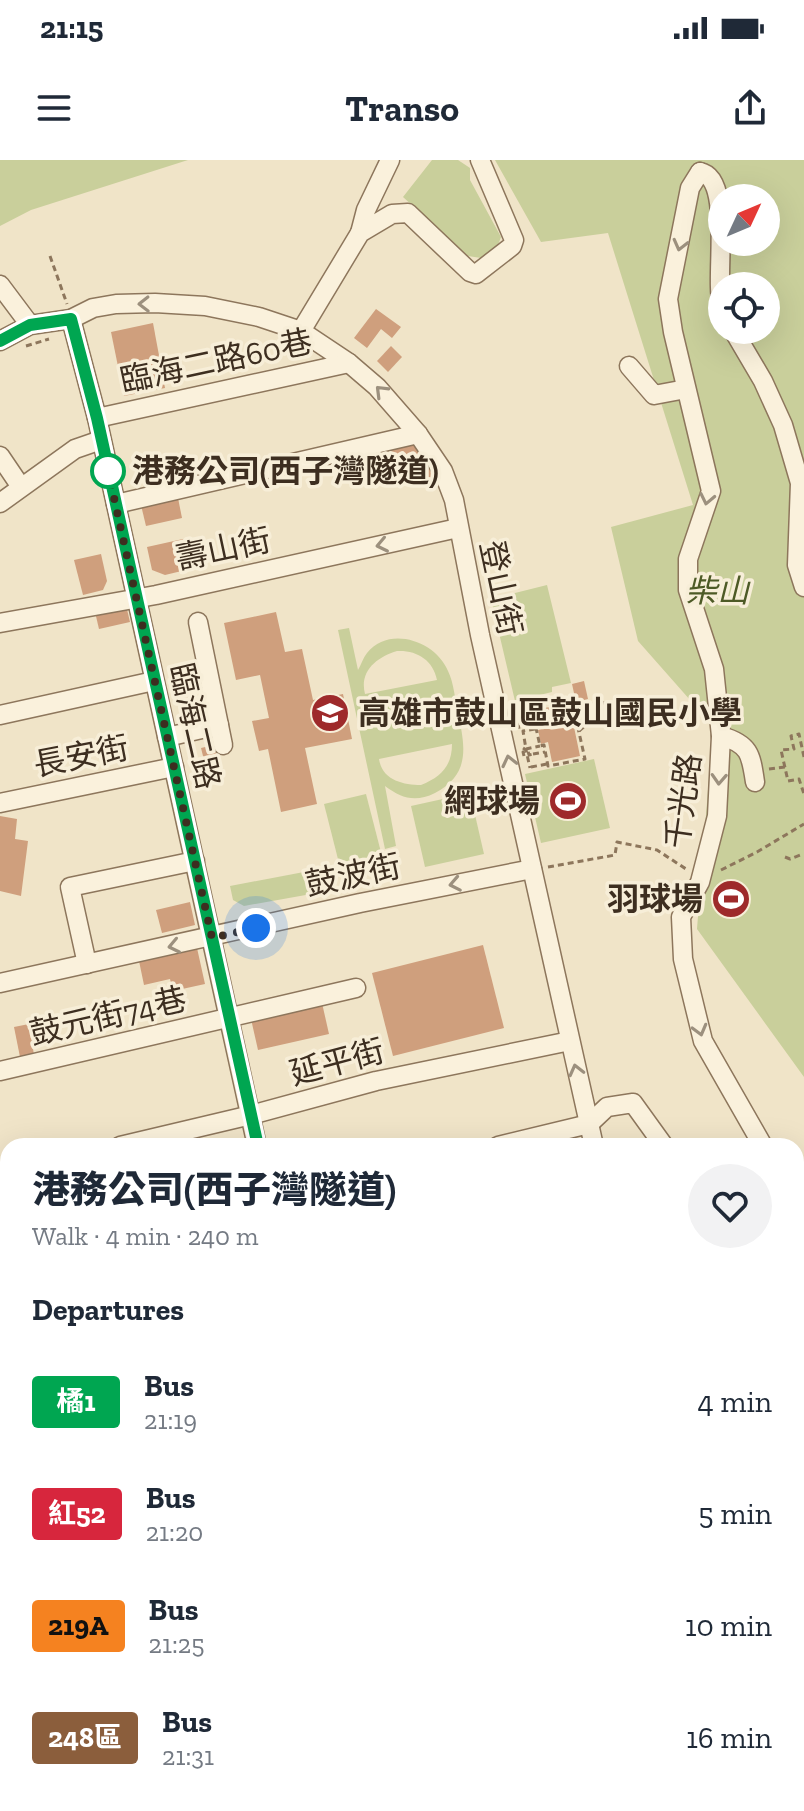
<!DOCTYPE html>
<html lang="en">
<head>
<meta charset="utf-8">
<style>
	:root { --surface:#fff; --page:#f2f2f3; --text:#1f2937; --muted:#747a83 }
	body { margin:0; font-family:"Zilla Slab","Noto Sans TC",serif; background:var(--page); color:var(--text); height:100vh; display:flex; flex-direction:column; font-size:30px; white-space:nowrap }
	* { box-sizing:border-box; margin:0 }
	p { font-size:26px; color:var(--muted) }
	.icon { flex:none; width:44px; height:44px; fill:none; stroke:currentColor; stroke-width:2; stroke-linecap:round; stroke-linejoin:round }
	.map { position:relative; flex:1; overflow:hidden }
	.drawer { position:absolute; left:0px; top:978px; width:804px; height:674px; display:flex; flex-direction:column; background:var(--surface); border-radius:24px 24px 0 0; box-shadow:0 8px 32px #0002 }
	.drawer>* { flex:none }
	.badge { padding:0 16px; border-radius:6px; font-size:28px; line-height:52px }
	.needle { width:52px; rotate:46deg }
	.tools { position:absolute; left:708px; top:24px; display:grid; gap:16px }
	.tools a { display:grid; place-items:center; width:72px; height:72px; border-radius:50%; background:var(--surface); box-shadow:0 8px 32px #0002; font-size:40px }
	.you { position:absolute; width:40px; height:40px; margin:-20px; border:6px solid #fff; border-radius:50%; background:#1a73e8; box-shadow:0 0 0 12px #1a73e833 }
	.map>.badge { position:absolute; translate:-50% -50%; box-shadow:0 0 0 4px #fff }
	h2 { padding:0 32px; font-size:30px; line-height:72px }
	.round { display:grid; place-items:center; flex:none; width:84px; height:84px; border-radius:42px; background:var(--page) }
	.overview { display:flex; align-items:center; justify-content:space-between; height:136px; padding:0 32px }
	h1 { font-size:38px; font-weight:800; line-height:60px }
	ul { padding:0; list-style:none }
	li { display:flex; align-items:center; gap:24px; height:112px; padding:0 32px }
	li div { flex:1 }
	li b { display:block; font-size:30px }
	li em { font-style:normal }
	li .badge { min-width:88px; font-weight:700; text-align:center }
	.status { display:flex; justify-content:space-between; align-items:center; height:56px; padding:0 40px; background:var(--surface); direction:ltr }
	.status svg { height:22px; fill:currentColor }
	header { display:flex; justify-content:space-between; align-items:center; height:104px; padding:0 32px; background:var(--surface); font-size:36px; font-weight:800 }
	.map>svg:first-child { display:block }
	.green { fill:#c9cf9b; fill-rule:evenodd }
	.building { fill:#cf9f7d }
	.lines { fill:none; stroke-linecap:round; stroke-linejoin:round }
	.minor-casing { stroke:#8d765c; stroke-width:21 }
	.path { stroke:#8d765c; stroke-width:3; stroke-dasharray:6 4; stroke-linecap:butt }
	.minor { stroke:#faf1dc; stroke-width:18 }
	.tram { stroke:#3d2e20; stroke-width:2 }
	.rail { stroke:#3d2e20; stroke-width:4; stroke-dasharray:14 14; stroke-linecap:butt }
	.path-bridge { stroke:#8d765c; stroke-width:3; stroke-dasharray:6 4; stroke-linecap:butt }
	.oneway { stroke:#9c907e }
	.line-casing { stroke:#fff; stroke-width:18 }
	.line { stroke:#00a651; stroke-width:12 }
	.walk { stroke:#3d2e20; stroke-width:8; stroke-dasharray:0 14.4 }
	.stop-dot { fill:#fff; stroke:#00a651; stroke-width:4 }
	.labels { text-anchor:middle; dominant-baseline:central; stroke-width:7; stroke-linejoin:round; paint-order:stroke }
	.street-label { font-size:32px; fill:#3d2e20; stroke:#f7eed8 }
	.stop-label { font-size:32px; font-weight:bold; fill:#3d2e20; stroke:#f7eed8; text-anchor:start }
	.park-label { font-size:32px; font-style:italic; fill:#4d5a26; stroke:#f7eed8 }
	.poi-label { font-size:32px; font-weight:bold; fill:#3d2e20; stroke:#f7eed8; text-anchor:end }
</style>
</head>
<body>
<div class="status"><b>21:15</b><svg viewBox="0 0 49 12"><path d="M0 12V9h3v3zM5 12V6h3v6zM10 12V3h3v9zM15 12V0h3v12zM26 1h20v11H26zM47 4h2v5h-2z"/></svg></div>
<header><svg class="icon" aria-label="menu" viewBox="0 0 24 24"><path d="M4 6h16M4 12h16M4 18h16"/></svg>Transo<svg class="icon" aria-label="share" viewBox="0 0 24 24"><path d="M12 15V3M7 8l5-5 5 5M5 13v7h14v-7"/></svg></header>
<div class="map">
<svg width="804" height="1651" viewBox="0 0 804 1651">
	<rect width="100%" height="100%" fill="#f0e4c8"/>
	<g class="green">
		<path d="M0,0H188L31,50L0,66Z"/>
		<path d="M432,0H458L470,8V20L501,77L498,85L481,98L468,96L403,37Z"/>
		<path d="M495,0H804V917L697,769L713,566L638,481L611,367L693,345L608,73L541,82ZM722,38H766V82H722ZM722,126H766V170H722Z"/>
		<path d="M547,425L571,523L552,527V532L515,541L491,439Z"/>
		<path d="M349,468L358,510C361,505 363,498 367,493C389,465 436,481 448,511C454,523 455,540 458,553C465,586 471,614 435,633C415,643 401,638 385,626L396,686L385,689L338,470ZM397,491C417,490 433,500 437,520L365,534C359,511 377,497 397,491ZM452,584C452,606 441,617 421,625C403,625 382,620 379,599Z"/>
		<path d="M594,599L610,668L541,683L525,614Z"/>
		<path d="M470,633L484,694L425,707L411,646Z"/>
		<path d="M366,634L383,700L341,711L324,644Z"/>
		<path d="M325,708L328,731L244,746L233,740L230,726Z"/>
		<path d="M804,1432V1651H434L431,1644H796V1434Z"/>
		<path d="M253,1644H375L377,1651H183Z"/>
	</g>
	<g class="building">
		<path d="M376,149L401,167L392,178L381,169L367,188L354,178Z"/>
		<path d="M153,163L165,228L124,236L111,172Z"/>
		<path d="M391,186L402,197L388,212L377,201Z"/>
		<path d="M388,279L421,285L429,302L396,309Z"/>
		<path d="M434,307L442,319L419,325L415,311Z"/>
		<path d="M177,333L182,358L146,366L140,341Z"/>
		<path d="M183,379L190,409L165,415L152,410L147,387Z"/>
		<path d="M101,394L107,421L103,430L83,435L74,400Z"/>
		<path d="M126,445L130,462L99,469L95,452Z"/>
		<path d="M276,452L285,492L302,489L313,540L343,534L352,579L305,588L317,644L281,652L268,589L259,591L252,561L269,558L260,515L236,520L224,463Z"/>
		<path d="M584,521L588,539L576,542L572,524Z"/>
		<path d="M569,543L580,596L552,602L548,582L541,584L538,570L545,568L540,549Z"/>
		<path d="M214,585L219,609L207,612L201,588Z"/>
		<path d="M0,656L17,659L15,679L28,681L21,736L0,731Z"/>
		<path d="M190,742L195,765L162,773L156,750Z"/>
		<path d="M483,785L504,868L393,896L372,813Z"/>
		<path d="M197,788L205,824L173,831L170,819L144,825L139,801Z"/>
		<path d="M322,843L329,874L258,890L251,859Z"/>
		<path d="M29,864L34,895L20,897L14,867Z"/>
		<path d="M8,1439V1474L5,1475L0,1458V1441Z"/>
	</g>
	<g class="lines">
		<defs>
			<g id="minor">
				<path d="M700,12L690,28L668,139L673,172L711,331L688,399V430L714,509L721,576L717,656L700,722L681,757L683,799L703,881L763,986"/>
				<path d="M700,12C734,18 714,118 722,144"/>
				<path d="M360,73L366,50L390,0"/>
				<path d="M0,125L30,165"/>
				<path d="M71,159L97,258L257,986"/>
				<path d="M733,170L763,221L783,265L800,323L797,405L804,427"/>
				<path d="M301,171L360,73L392,54L408,53L470,112L476,114L512,86L514,80L480,0"/>
				<path d="M0,181L30,165L71,159L93,148L116,144L155,143L205,146L259,157L301,171L349,203L377,227L418,274L443,311L454,340L480,475L594,986"/>
				<path d="M629,206L654,235L686,229"/>
				<path d="M97,258L349,203"/>
				<path d="M0,296L21,327"/>
				<path d="M0,343L75,289L101,280"/>
				<path d="M116,344L418,274"/>
				<path d="M198,462L223,585"/>
				<path d="M0,463L156,435L458,368"/>
				<path d="M0,555L154,521"/>
				<path d="M721,576C750,584 751,595 755,622"/>
				<path d="M167,577L219,565"/>
				<path d="M0,643L174,607"/>
				<path d="M87,804L70,727L195,701"/>
				<path d="M0,823L360,743L532,709"/>
				<path d="M0,911L356,828"/>
				<path d="M120,986L251,955L376,921L570,881"/>
				<path d="M498,986L589,964L607,947L633,943L664,986"/>
				<path d="M0,1014L8,1012"/>
				<path d="M796,1028L804,1038"/>
				<path d="M0,1034L8,1070"/>
				<path d="M0,1097L8,1096"/>
				<path d="M0,1188L8,1186"/>
				<path d="M0,1272L8,1271"/>
				<path d="M796,1324L804,1330"/>
				<path d="M0,1379L8,1377"/>
				<path d="M796,1408L804,1406"/>
				<path d="M0,1502L8,1500"/>
				<path d="M0,1568L8,1574"/>
				<path d="M0,1644L8,1636"/>
				<path d="M402,1644L403,1651"/>
			</g>
		</defs>
		<use href="#minor" class="minor-casing"/>
		<g class="path">
			<path d="M50,96L67,144"/>
			<path d="M26,186L49,179"/>
			<path d="M571,537L585,599L548,606L544,585L540,586L536,568L541,567L536,545Z"/>
			<path d="M515,553L537,549"/>
			<path d="M516,553L519,569"/>
			<path d="M535,569L523,571L526,589L540,586"/>
			<path d="M579,571L594,558V543L602,542L606,544"/>
			<path d="M523,588L526,590L530,608"/>
			<path d="M533,594L545,592"/>
			<path d="M804,597L799,574L791,576L794,589L781,590L788,621L799,619L804,634"/>
			<path d="M531,607L547,604"/>
			<path d="M769,609L785,607"/>
			<path d="M785,697L790,699L803,694"/>
			<path d="M548,707L615,695L617,682L657,690L686,709"/>
			<path d="M721,710L757,692L804,664"/>
			<path d="M796,1431L804,1429"/>
			<path d="M796,1543L804,1540"/>
			<path d="M444,1644L446,1651"/>
			<path d="M520,1644L521,1651"/>
			<path d="M760,1644L762,1651"/>
		</g>
		<use href="#minor" class="minor"/>
		<g class="tram">
			<path d="M796,1528L804,1525"/>
			<path d="M470,1651L486,1644"/>
			<path d="M490,1651L507,1644"/>
		</g>
		<path class="rail" d="M796,1502L804,1498"/>
		<path class="path-bridge" d="M524,596L523,592L528,591L529,595L533,594"/>
	</g>
	<defs><path id="oneway-chevron" d="M-2-3.5L2.5 0L-2 3.5" fill="none" stroke-width="1.6" stroke-linecap="round" stroke-linejoin="round" transform="scale(2)"/></defs>
	<g class="oneway">
		<use href="#oneway-chevron" transform="translate(680 85) rotate(104)"/>
		<use href="#oneway-chevron" transform="translate(144 144) rotate(179)"/>
		<use href="#oneway-chevron" transform="translate(381 231) rotate(-135)"/>
		<use href="#oneway-chevron" transform="translate(707 339) rotate(102)"/>
		<use href="#oneway-chevron" transform="translate(382 385) rotate(168)"/>
		<use href="#oneway-chevron" transform="translate(509 601) rotate(-103)"/>
		<use href="#oneway-chevron" transform="translate(719 619) rotate(93)"/>
		<use href="#oneway-chevron" transform="translate(455 724) rotate(169)"/>
		<use href="#oneway-chevron" transform="translate(174 786) rotate(168)"/>
		<use href="#oneway-chevron" transform="translate(700 870) rotate(75)"/>
		<use href="#oneway-chevron" transform="translate(576 910) rotate(-104)"/>
	</g>
	<g class="lines">
		<defs>
			<path id="line" d="M0,181L30,165L71,159L97,258L258,986"/>
		</defs>
		<use href="#line" class="line-casing"/>
		<use href="#line" class="line"/>
		<path class="walk" d="M108,311L212,778L256,768"/>
	</g>
	<defs>
		<symbol id="school-disc" viewBox="-11 -11 22 22"><circle r="9.5" fill="#9e2a2b" stroke="#f7eed8"/><path d="M0-5L7-2L0 1L-7-2ZM-4 1L0 2.5L4 1V4Q0 6-4 4Z" fill="#fff"/></symbol>
		<symbol id="stadium-disc" viewBox="-11 -11 22 22"><circle r="9.5" fill="#9e2a2b" stroke="#f7eed8"/><path d="M0-5a6.5 5 0 1 0 0 10a6.5 5 0 1 0 0-10ZM-3.5-1.8h7v3.6h-7Z" fill="#fff"/></symbol>
	</defs>
	<g fill-rule="evenodd">
		<use href="#school-disc" x="308" y="531" width="44" height="44"/>
		<use href="#stadium-disc" x="546" y="619" width="44" height="44"/>
		<use href="#stadium-disc" x="709" y="717" width="44" height="44"/>
	</g>
	<circle class="stop-dot" cx="108" cy="311" r="16"/>
	<g class="labels">
		<g class="street-label">
			<text transform="translate(216 201) rotate(-12)">臨海二路60巷</text>
			<text transform="translate(223 389) rotate(-12)">壽山街</text>
			<text transform="translate(501 428) rotate(78)">登山街</text>
			<text transform="translate(195 566) rotate(77)">臨海二路</text>
			<text transform="translate(81 596) rotate(-11)">長安街</text>
			<text transform="translate(683 641) rotate(-82)">千光路</text>
			<text transform="translate(353 715) rotate(-12)">鼓波街</text>
			<text transform="translate(108 856) rotate(-13)">鼓元街74巷</text>
			<text transform="translate(337 902) rotate(-15)">延平街</text>
		</g>
		<g class="stop-label">
			<text x="132" y="311">港務公司(西子灣隧道)</text>
		</g>
		<g class="park-label">
			<text x="717" y="431">柴山</text>
		</g>
		<g class="poi-label">
			<text x="358" y="553" text-anchor="start">高雄市鼓山區鼓山國民小學</text>
			<text x="540" y="641">網球場</text>
			<text x="703" y="739">羽球場</text>
		</g>
	</g>
</svg>
<div class="tools">
<a><svg class="needle" viewBox="-14 -14 28 28"><path d="M0-13l5 13h-10z" fill="#e53935"/><path d="M0 13l5-13h-10z" fill="#747a83"/></svg></a>
<a><svg class="icon" aria-label="locate" viewBox="0 0 24 24"><circle cx="12" cy="12" r="6"/><path d="M12 2v4M12 18v4M2 12h4M18 12h4"/></svg></a>
</div>
<div class="you" style="left:256px;top:768px"></div>
<section class="drawer">
<div class="overview"><div><h1>港務公司(西子灣隧道)</h1><p>Walk · 4 min · 240 m</p></div><a class="round"><svg class="icon" aria-label="heart" viewBox="0 0 24 24"><path d="M12 20l-8-8c-3-5 5-10 8-4 3-6 11-1 8 4z"/></svg></a></div>
<h2>Departures</h2>
<ul>
<li><span class="badge" style="background:#00a651;color:#fff">橘1</span><div><b>Bus</b><p>21:19</p></div><em>4 min</em></li>
<li><span class="badge" style="background:#d7263d;color:#fff">紅52</span><div><b>Bus</b><p>21:20</p></div><em>5 min</em></li>
<li><span class="badge" style="background:#f58220;color:#111">219A</span><div><b>Bus</b><p>21:25</p></div><em>10 min</em></li>
<li><span class="badge" style="background:#8b5e3c;color:#fff">248區</span><div><b>Bus</b><p>21:31</p></div><em>16 min</em></li>
</ul>
</section>
</div>
</body>
</html>
